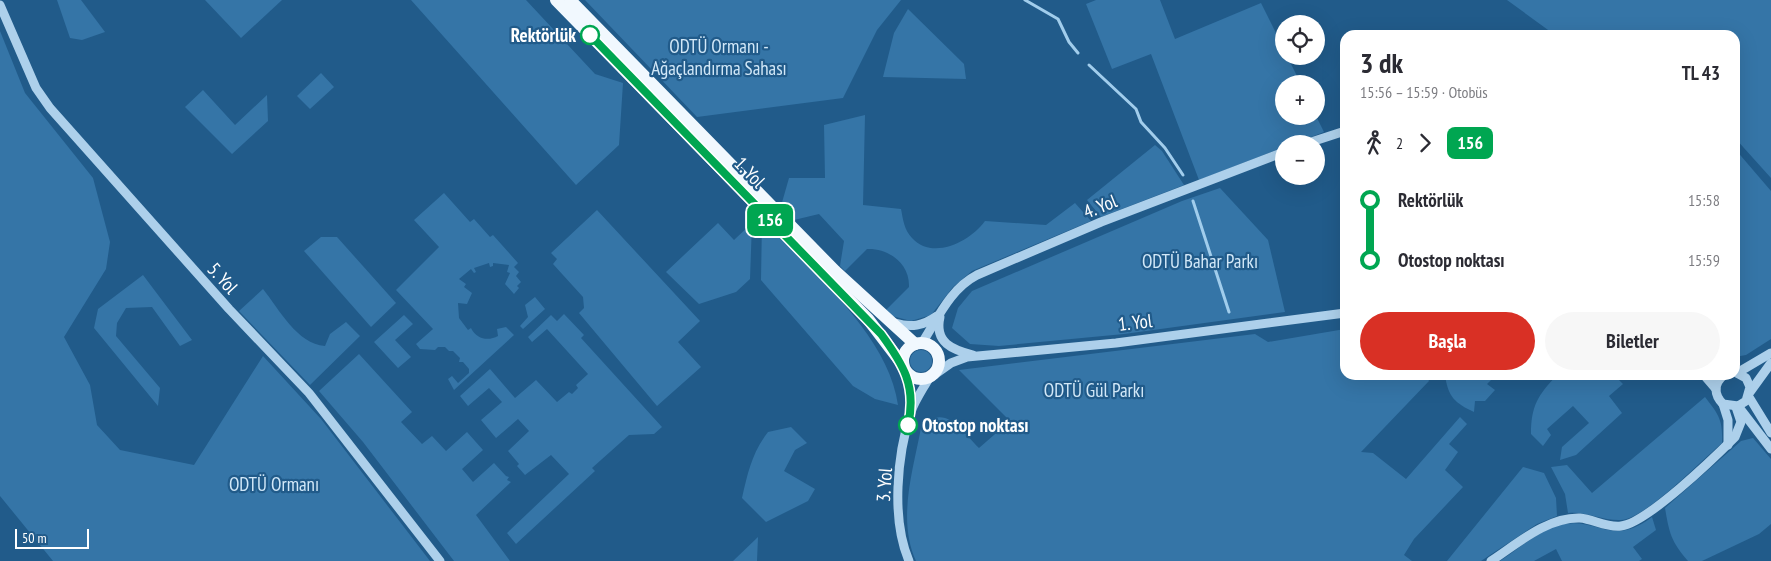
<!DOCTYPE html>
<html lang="tr">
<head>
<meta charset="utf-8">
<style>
	:root { --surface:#fff; --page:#f7f7f7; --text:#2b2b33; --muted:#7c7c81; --accent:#d93025 }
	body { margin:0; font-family:"PT Sans Narrow",sans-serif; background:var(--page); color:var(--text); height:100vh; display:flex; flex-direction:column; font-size:19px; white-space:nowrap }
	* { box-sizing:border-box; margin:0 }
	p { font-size:16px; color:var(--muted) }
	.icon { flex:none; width:28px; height:28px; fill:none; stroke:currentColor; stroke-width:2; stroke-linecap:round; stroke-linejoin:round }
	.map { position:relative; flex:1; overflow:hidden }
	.side { position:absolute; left:1340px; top:30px; width:400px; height:350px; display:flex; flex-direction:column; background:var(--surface); border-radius:15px; box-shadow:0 5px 20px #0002 }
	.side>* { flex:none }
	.badge { padding:0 10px; border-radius:8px; font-size:18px; line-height:32px }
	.fabs { position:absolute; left:1275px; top:15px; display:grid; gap:10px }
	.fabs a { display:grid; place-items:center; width:50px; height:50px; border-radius:50%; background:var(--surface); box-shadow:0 5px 20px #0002; font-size:25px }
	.scale { position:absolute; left:15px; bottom:12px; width:74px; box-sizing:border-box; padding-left:5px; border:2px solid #fff; border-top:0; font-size:14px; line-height:18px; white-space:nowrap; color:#fff; -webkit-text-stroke:4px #215b8a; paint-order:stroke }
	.map>.badge { position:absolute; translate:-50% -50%; box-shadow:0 0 0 2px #fff }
	.legs { display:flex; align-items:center; gap:8px; height:55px; padding:0 20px; font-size:16px }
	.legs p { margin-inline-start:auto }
	.overview { display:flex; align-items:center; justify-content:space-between; height:85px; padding:0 20px }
	h1 { font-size:28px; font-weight:600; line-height:38px }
	.button { display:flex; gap:10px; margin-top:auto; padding:10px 20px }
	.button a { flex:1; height:58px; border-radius:30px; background:var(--accent); color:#fff; font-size:20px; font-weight:600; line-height:58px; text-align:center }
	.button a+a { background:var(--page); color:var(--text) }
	ul { padding:0 20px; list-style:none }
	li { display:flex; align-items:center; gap:18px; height:60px; font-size:19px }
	li i { display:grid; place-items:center; width:8px; height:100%; margin:0 6px; background:currentColor }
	li i::after { content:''; width:12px; height:12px; margin:-6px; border:4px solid; border-radius:50%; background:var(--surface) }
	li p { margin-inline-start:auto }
	li:first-child i { background:linear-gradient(#0000 50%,currentColor 0) }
	li:last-child i { background:linear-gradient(currentColor 50%,#0000 0) }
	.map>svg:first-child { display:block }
	.green { fill:#3575a7 }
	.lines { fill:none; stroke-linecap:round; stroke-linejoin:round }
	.stream { stroke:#a1cdec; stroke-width:3 }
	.minor { stroke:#add0eb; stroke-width:9 }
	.major { stroke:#f1f8fe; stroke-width:12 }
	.line-1-casing { stroke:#fff; stroke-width:11 }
	.line-1 { stroke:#00a651; stroke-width:8 }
	.stop-1-dot { fill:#fff; stroke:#00a651; stroke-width:2.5 }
	.labels { text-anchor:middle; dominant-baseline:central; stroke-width:4.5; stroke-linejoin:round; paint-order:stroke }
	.stop-label { font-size:19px; font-weight:bold; fill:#fff; stroke:#215b8a; text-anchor:end }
	.park-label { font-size:19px; fill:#d2e8f8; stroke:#215b8a }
	.street-label { font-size:19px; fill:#fff; stroke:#215b8a }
</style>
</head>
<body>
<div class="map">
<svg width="1771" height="561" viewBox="0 0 1771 561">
	<rect width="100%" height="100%" fill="#215b8a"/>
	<g class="green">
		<path d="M57,0H81L105,32L82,40L70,38Z"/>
		<path d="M205,0H282L241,38Z"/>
		<path d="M411,0H526L595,74L623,83L619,145L576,185Z"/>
		<path d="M585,0H901L877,30L843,98L697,117Z"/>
		<path d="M1096,0H1160L1175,39L1261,3L1284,49V56H1287L1301,84H1284V116H1316L1324,132L1293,144H1284V147L1199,180L1151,54L1112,69L1086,4Z"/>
		<path d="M1507,0H1771V178L1735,138V35H1555Z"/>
		<path d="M908,9L964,64L966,79L883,77L894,33Z"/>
		<path d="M0,31L25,93L93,178L110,242L106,269L64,337L90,385L97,425L120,450L194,465L263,356L321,419L430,561H53L0,496Z"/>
		<path d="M321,73L334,87L310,109L297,96Z"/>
		<path d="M203,90L235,125L267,95L268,121L232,154L185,107Z"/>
		<path d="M865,115L863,205L901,209C903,219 904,230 912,238C933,261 971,241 985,221L1046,225L1075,203L1091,221L972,271L953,287L931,315L911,321L892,316L886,310L909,287C910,263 888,248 867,249L845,271L840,266L844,241L819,214L794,220L781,206L789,178H825L824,125Z"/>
		<path d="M1155,145L1162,151L1184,185L1101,217L1087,200Z"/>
		<path d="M1735,149L1771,191V339L1746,355L1735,357Z"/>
		<path d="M1220,188L1268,240L1285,312L1124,334L999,346L970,344L952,328L958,308L972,291L1182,201Z"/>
		<path d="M444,193L470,222L474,219L490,237L493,235L518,263L514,267L519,272L516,276L521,282L517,286L519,288L514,294L505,284L510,273L507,272L509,265L493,263V266L490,267L489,263L474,268L476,272L474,273L471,269L459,279L466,284L464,287L472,293L467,304L458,303L459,318L468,330L471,328C477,340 489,341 498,336L497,329L506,327L514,335L454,390L448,379L452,376L458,383L469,373V369L463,362H459L460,358L453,351H449L445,347H438L435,350L420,349L416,344L433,329L396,290L439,247L414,220Z"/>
		<path d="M597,210L700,321L678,342L701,367L657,406L579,313L584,308L583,297L553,264L557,259L551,253Z"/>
		<path d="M762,220C810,270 888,334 898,405L875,399L853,386L761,280Z"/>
		<path d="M718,223L734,240L752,223L750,279L736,292L699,304L666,272Z"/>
		<path d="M321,237H337L396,303L371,327L304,251Z"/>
		<path d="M143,275L192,340L180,346L152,307L126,308L117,323L116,336L160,388L158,406L94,328L98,309Z"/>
		<path d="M263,289C279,309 297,344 325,346L330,334L346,322L360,336L310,385L239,311Z"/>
		<path d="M535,297L545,309L523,329L520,326L528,317L525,305Z"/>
		<path d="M564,314L584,335L581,338L662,427L654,434L629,435L592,468L595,471L516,544L507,533L569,474L551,455L525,475L517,466L519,464L508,451L529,431L518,419L496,438L481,420L502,402L489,388L468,406L460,396L490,369L515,398L536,380L557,402L569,392L572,394L578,388L576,385L588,374L547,329L532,342L528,337L551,315L557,321Z"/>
		<path d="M404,315L413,324L395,340L411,357L398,368L374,342Z"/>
		<path d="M1345,329V375H1426L1429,381L1361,452L1373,453L1406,479L1460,417L1467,424L1449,444L1458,452L1445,470L1463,487L1414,539L1404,555L1412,561H916C897,520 913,470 921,428C944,401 962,431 979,448L1010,421L959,370L1255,334L1268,342Z"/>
		<circle cx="921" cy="361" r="11"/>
		<path d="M359,354L412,412L401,422L422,444L432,436L446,451L467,432L483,450L462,469L473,482L494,463L506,476L509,477L507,480L511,482L476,515L510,561H454L363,442L319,391Z"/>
		<path d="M1445,375H1496L1487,384L1495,390L1485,401H1475L1474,412C1455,403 1448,397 1445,375Z"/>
		<path d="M1557,375H1614L1623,384L1609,396L1622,413L1576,455L1560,460L1562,447L1589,423L1573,406L1547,429L1551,435L1543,446L1531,434C1531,406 1538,395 1557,375Z"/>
		<path d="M1705,397C1719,415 1723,420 1722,443C1702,460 1645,519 1621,520C1603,521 1586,511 1568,513L1565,494L1551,467L1567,465L1592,493Z"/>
		<path d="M791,427L807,443L795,450L784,471L815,489L808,501L766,522L742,498C748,472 752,453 768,432Z"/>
		<path d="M1753,438L1771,459V524L1759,534L1702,561H1688C1671,542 1669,532 1665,508L1741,441Z"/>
		<path d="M1523,467L1544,473L1556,498L1557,516L1537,524L1481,561H1447Z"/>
		<path d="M1652,517L1656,530L1633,547L1642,559L1639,561H1562L1556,549L1534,561H1500C1519,549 1541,528 1564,524C1599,518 1612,547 1652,517Z"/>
		<path d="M758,537L757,561H733Z"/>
	</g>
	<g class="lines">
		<g class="stream">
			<path d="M1025,0L1058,19L1069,42L1078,53"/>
			<path d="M1089,65L1136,109L1141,122L1165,148L1183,175"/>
			<path d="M1193,201L1229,312"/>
		</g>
		<g class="minor">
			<path d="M0,5L36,88L50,108L229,309L309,393L440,561"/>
			<path d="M1305,144L1345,131"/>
			<path d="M940,317C934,343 953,350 973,355"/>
			<path d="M895,323C911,328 923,326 937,316"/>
			<path d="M922,343C938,318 950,289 977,275L1101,222L1284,152"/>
			<path d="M905,371L910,389L911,408"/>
			<path d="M1737,373L1771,353"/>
			<path d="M934,375L951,363L967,357L1116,343L1345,313"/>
			<path d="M1704,375L1716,389"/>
			<path d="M1724,375C1713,384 1714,395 1723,404L1738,406L1746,401L1750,387L1746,378L1735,372"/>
			<path d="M1750,392L1771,363"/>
			<path d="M1749,397L1771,433"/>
			<path d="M1723,404L1728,420V445"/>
			<path d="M1738,406L1771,449"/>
			<path d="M909,561C891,519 897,455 911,412C915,400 923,389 929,378"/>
			<path d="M1491,561C1517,544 1547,517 1580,518C1593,519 1607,528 1621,526C1647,523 1715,457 1735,437L1741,422L1736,407"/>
		</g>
		<g class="major">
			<path d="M556,0L868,319L903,365"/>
			<path d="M570,0L835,271L915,344"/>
			<circle cx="921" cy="361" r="18"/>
		</g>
	</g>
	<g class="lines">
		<defs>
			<path id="line-1" d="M590,35L881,334C903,364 917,386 908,425"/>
		</defs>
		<use href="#line-1" class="line-1-casing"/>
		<use href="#line-1" class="line-1"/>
	</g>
	<g class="stop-1-dot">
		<circle cx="590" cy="35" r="9"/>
		<circle cx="908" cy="425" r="9"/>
	</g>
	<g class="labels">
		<g class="stop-label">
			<text x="576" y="35">Rektörlük</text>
			<text x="922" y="425" text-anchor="start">Otostop noktası</text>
		</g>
		<g class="park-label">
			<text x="719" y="46">ODTÜ Ormanı -<tspan x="719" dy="22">Ağaçlandırma Sahası</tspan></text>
			<text x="1200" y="261">ODTÜ Bahar Parkı</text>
			<text x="1094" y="390">ODTÜ Gül Parkı</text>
			<text x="274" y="484">ODTÜ Ormanı</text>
		</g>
		<g class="street-label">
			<text transform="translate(750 172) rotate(46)">1. Yol</text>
			<text transform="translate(1100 206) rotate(-22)">4. Yol</text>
			<text transform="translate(223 278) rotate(48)">5. Yol</text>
			<text transform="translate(1135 322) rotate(-7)">1. Yol</text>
			<text transform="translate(884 485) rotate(-86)">3. Yol</text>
		</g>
	</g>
</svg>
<div class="fabs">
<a><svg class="icon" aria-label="locate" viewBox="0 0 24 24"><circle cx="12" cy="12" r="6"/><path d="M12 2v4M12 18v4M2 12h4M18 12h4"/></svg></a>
<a>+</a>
<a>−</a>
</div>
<div class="scale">50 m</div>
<b class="badge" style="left:770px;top:220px;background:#00a651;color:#fff">156</b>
<section class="side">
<div class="overview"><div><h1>3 dk</h1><p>15:56 – 15:59 · Otobüs</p></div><b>TL 43</b></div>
<div class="legs"><svg class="icon" aria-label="walk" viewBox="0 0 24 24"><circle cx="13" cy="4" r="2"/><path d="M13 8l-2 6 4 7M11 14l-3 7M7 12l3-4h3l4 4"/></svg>2<svg class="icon" aria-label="forward" viewBox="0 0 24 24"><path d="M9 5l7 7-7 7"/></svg><b class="badge" style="background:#00a651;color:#fff">156</b></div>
<ul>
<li><i style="color:#00a651"></i><b>Rektörlük</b><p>15:58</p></li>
<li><i style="color:#00a651"></i><b>Otostop noktası</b><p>15:59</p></li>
</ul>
<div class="button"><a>Başla</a><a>Biletler</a></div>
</section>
</div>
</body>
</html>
